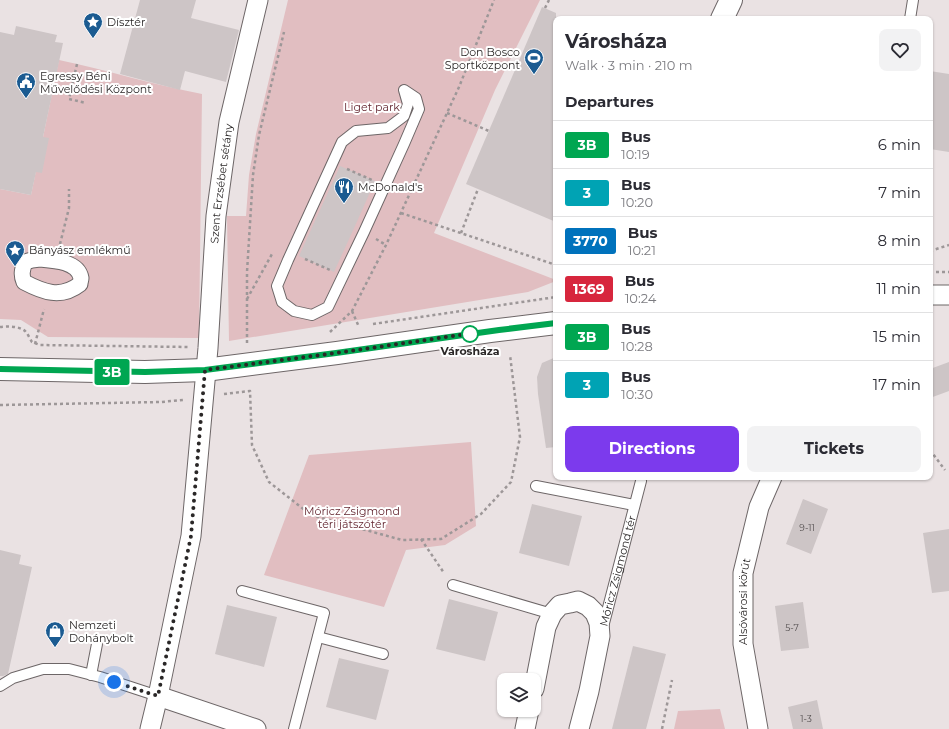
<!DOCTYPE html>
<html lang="en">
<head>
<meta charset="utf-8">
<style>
	:root { --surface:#fff; --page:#f2f2f3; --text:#2b2b33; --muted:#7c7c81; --line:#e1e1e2; --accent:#7c3aed }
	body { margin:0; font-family:Montserrat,sans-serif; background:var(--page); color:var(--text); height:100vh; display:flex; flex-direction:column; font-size:15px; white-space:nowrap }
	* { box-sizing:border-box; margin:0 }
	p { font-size:13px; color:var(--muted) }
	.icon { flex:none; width:22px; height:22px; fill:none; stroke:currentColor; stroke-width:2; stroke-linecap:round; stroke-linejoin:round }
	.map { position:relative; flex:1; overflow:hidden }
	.drawer { position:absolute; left:553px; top:16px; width:380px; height:464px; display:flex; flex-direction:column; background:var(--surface); border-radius:8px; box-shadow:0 1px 3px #0004 }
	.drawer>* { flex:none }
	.badge { padding:0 8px; border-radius:3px; font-size:14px; line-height:26px }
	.buttons { position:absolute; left:497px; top:673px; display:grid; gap:8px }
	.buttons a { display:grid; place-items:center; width:44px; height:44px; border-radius:8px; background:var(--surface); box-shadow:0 1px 3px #0004; font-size:20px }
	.you { position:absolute; width:20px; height:20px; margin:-10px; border:3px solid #fff; border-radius:50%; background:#1a73e8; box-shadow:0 0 0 6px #1a73e833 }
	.map>.badge { position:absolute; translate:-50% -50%; box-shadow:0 0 0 2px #fff }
	h2 { padding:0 12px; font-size:15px; line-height:36px }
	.round { display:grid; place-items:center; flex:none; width:42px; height:42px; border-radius:8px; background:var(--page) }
	.summary { display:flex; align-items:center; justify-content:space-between; height:68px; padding:0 12px }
	h1 { font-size:19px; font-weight:700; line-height:30px }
	.button { display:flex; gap:8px; margin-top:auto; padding:8px 12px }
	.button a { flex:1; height:46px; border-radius:8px; background:var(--accent); color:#fff; font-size:16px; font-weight:700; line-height:46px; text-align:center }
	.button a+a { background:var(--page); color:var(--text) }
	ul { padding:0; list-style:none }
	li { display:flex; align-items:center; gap:12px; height:48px; padding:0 12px; border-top:1px solid var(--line) }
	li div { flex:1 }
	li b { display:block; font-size:15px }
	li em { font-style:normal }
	li .badge { min-width:44px; font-weight:700; text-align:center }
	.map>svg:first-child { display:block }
	.green { fill:#e1bec1 }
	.building { fill:#cdc5c6 }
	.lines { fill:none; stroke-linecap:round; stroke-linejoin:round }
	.service-casing { stroke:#6d6667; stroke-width:12 }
	.pedestrian-casing { stroke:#6d6667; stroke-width:17 }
	.minor-casing { stroke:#6d6667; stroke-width:21 }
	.tertiary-casing { stroke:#6d6667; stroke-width:24 }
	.path { stroke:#9d9798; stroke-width:2.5; stroke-dasharray:3 3; stroke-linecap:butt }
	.service { stroke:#fff; stroke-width:10 }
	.pedestrian { stroke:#fff; stroke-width:15 }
	.minor { stroke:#fff; stroke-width:19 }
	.tertiary { stroke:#fff; stroke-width:22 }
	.line-casing { stroke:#fff; stroke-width:9 }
	.line { stroke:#00a651; stroke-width:6 }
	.walk { stroke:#2a2727; stroke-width:4; stroke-dasharray:0 7.2 }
	.stop-dot { fill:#fff; stroke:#00a651; stroke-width:2 }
	.labels { text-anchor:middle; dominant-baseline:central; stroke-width:4; stroke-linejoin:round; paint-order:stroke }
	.number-label { font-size:9px; fill:#534e4f }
	.poi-label { font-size:11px; fill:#2a2727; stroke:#fff; text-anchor:start }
	.park-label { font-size:11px; fill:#642731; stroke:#fff }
	.street-label { font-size:11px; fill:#2a2727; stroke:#fff }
	.stop-label { font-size:11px; font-weight:bold; fill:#2a2727; stroke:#fff }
</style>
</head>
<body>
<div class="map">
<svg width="949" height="729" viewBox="0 0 949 729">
	<rect width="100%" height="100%" fill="#eae2e3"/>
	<g class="green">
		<path d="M288,0H540L495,90L434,233L556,280V281L528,292L229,341L227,216H246L249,175L256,134Z"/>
		<path d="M59,60C107,70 154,85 202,94L199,338L48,337L21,320L0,319V189L31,195Z"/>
		<path d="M471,442L476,526L445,545L406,550L384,607L264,575L309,455Z"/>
		<path d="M720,709L725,729H674L678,711Z"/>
	</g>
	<g class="building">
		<path d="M140,0H196L191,18L239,30L226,82L185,71L180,90L120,74Z"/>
		<path d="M542,7L556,13V222L466,184Z"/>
		<path d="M16,26L57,35L55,42L63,43L43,137L49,138L42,173L36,172L31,195L0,189V32L14,35Z"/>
		<path d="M930,71L949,74V152L930,149Z"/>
		<path d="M340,166L375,181L355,226L334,272L299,256Z"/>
		<path d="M556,357V447L546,448L538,394L537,377L542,363Z"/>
		<path d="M949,362V391L930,398V369Z"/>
		<path d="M803,499L828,509L811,554L786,544Z"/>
		<path d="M532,504L582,516L569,566L519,553Z"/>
		<path d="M949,529V591L932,593L923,533Z"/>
		<path d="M0,550L21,555L19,564L32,567L8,674L3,676H0Z"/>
		<path d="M449,599L498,612L485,661L436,649Z"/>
		<path d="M803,602L809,648L781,651L775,606Z"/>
		<path d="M227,605L277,617L264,667L215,654Z"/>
		<path d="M633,646L666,654L646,729H612Z"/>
		<path d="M339,658L389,670L376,720L326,707Z"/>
		<path d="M817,700L823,729H793L788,707Z"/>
	</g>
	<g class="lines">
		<defs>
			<g id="service">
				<path d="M910,19L913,0"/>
				<path d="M404,90L416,98L419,109L404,144L364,232L328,307L312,315L294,311L282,302L277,286L288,260L342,142L356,131L388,128L404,116L408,104Z"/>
				<path d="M536,486L634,505"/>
				<path d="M453,585L552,614"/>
				<path d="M242,591L324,613L294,729"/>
				<path id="s1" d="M603,627L641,481"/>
				<path d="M318,637L383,654"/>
				<path d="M91,675L97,644"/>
				<path d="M0,686L13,678L43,669H69L100,677L158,696"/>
			</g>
			<path id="pedestrian" d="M40,259C52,260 78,261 81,278C81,280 80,282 80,284C61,299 43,292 24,282C21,275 22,270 25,262L32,260Z"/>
			<g id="minor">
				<path d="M930,295H949"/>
				<path d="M534,689L546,627L552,614L560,605L570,603L578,601L588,606L595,613L599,623L600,636L589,691L579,729"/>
				<path d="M158,696L256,729"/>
				<path id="s2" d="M150,729L158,696L191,536L208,348L216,216L229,122L258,0"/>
				<path d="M525,729L529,710"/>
				<path id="s3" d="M758,729L743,644V573L759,507L772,477"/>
			</g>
			<g id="tertiary">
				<path d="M722,19L731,0"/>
				<path d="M0,369L145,372L205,370L337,353L490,331L556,323"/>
			</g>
		</defs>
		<use href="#service" class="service-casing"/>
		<use href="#pedestrian" class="pedestrian-casing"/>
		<use href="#minor" class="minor-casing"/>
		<use href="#tertiary" class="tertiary-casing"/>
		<g class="path">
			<path d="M545,8L549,0"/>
			<path d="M77,64L69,99L86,103"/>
			<path d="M447,113L489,131"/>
			<path d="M347,169L372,180"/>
			<path d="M401,213L556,265"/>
			<path d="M461,233L478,189"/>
			<path d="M376,239L386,245"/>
			<path d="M60,244L69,208V189"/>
			<path d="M930,251L949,245"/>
			<path d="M305,259L330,270"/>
			<path d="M930,272H949"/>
			<path d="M247,299L272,254H273"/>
			<path d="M352,311L359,327"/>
			<path d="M373,324L556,297"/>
			<path d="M0,327C8,326 19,326 25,331C28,334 30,339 32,342L40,345L188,347"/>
			<path d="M330,332L352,311L386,245L459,87L494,0"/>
			<path d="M247,343V272L253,175L259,135L284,32"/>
			<path d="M35,344L44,309"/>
			<path d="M224,394L250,391L252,445L269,482L311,515L402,540L441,539L481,514L511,482L520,437L510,355"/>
			<path d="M0,405L161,402L183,400"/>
			<path d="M930,450L945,470"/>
			<path d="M421,539L444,573"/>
			<path d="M662,729L672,680"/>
		</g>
		<use href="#service" class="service"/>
		<use href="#pedestrian" class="pedestrian"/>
		<use href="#minor" class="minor"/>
		<use href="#tertiary" class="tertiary"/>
	</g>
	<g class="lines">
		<defs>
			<path id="line" d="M0,369L145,372L205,370L336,353L499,330L556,323"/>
		</defs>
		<use href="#line" class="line-casing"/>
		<use href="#line" class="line"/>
		<path class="walk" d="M114,682L158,696L191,536L205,370L336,353L474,333L470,334"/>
	</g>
	<defs>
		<symbol id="sight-pin" viewBox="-11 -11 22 30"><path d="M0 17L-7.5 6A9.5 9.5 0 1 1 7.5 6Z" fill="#1b5b91" stroke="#fff"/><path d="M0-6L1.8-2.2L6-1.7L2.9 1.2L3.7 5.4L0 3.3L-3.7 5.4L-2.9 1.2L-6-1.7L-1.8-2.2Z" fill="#fff"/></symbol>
		<symbol id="stadium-pin" viewBox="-11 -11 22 30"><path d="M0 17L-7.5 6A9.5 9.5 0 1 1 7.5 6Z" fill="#1b5b91" stroke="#fff"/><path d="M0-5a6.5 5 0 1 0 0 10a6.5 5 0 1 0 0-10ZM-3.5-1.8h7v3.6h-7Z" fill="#fff"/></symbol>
		<symbol id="civic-pin" viewBox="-11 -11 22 30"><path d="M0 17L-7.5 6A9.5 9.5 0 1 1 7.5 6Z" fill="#1b5b91" stroke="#fff"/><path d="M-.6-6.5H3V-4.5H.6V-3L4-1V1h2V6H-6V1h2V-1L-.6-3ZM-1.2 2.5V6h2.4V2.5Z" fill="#fff"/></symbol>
		<symbol id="restaurant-pin" viewBox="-11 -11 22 30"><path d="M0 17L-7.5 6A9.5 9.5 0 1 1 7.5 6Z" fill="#1b5b91" stroke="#fff"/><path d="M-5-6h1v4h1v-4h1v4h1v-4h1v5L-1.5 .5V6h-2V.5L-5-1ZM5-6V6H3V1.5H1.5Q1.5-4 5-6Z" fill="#fff"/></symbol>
		<symbol id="shop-pin" viewBox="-11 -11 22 30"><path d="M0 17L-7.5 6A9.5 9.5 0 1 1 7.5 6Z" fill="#1b5b91" stroke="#fff"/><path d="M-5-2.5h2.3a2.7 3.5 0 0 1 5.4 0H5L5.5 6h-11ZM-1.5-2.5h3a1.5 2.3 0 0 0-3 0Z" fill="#fff"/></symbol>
	</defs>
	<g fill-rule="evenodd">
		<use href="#sight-pin" x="82" y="11" width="22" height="30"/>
		<use href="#stadium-pin" x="523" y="47" width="22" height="30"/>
		<use href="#civic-pin" x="15" y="71" width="22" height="30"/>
		<use href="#restaurant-pin" x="333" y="176" width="22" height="30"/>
		<use href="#sight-pin" x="4" y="239" width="22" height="30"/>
		<use href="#shop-pin" x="44" y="620" width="22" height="30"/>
	</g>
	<circle class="stop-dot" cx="470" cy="334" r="8"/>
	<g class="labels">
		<g class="number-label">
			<text x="807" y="527">9-11</text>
			<text x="792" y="627">5-7</text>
			<text x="806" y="718">1-3</text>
		</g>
		<g class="poi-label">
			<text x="107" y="22">Dísztér</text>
			<text x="520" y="52" text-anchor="end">Don Bosco<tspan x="520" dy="13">Sportközpont</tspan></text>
			<text x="40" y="76">Egressy Béni<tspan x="40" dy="13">Művelődési Központ</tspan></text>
			<text x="358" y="187">McDonald's</text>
			<text x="29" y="250">Bányász emlékmű</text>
			<text x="69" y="625">Nemzeti<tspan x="69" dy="13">Dohánybolt</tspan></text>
		</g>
		<g class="park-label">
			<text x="372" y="107">Liget park</text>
			<text x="352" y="511">Móricz Zsigmond<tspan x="352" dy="13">téri játszótér</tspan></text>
		</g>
		<g class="street-label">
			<text stroke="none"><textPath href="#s2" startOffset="551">Szent Erzsébet sétány</textPath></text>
			<text stroke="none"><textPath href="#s1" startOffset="58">Móricz Zsigmond tér</textPath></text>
			<text stroke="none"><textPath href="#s3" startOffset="129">Alsóvárosi körút</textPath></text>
		</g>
		<g class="stop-label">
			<text x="470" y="351">Városháza</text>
		</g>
	</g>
</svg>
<div class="buttons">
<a><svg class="icon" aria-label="layers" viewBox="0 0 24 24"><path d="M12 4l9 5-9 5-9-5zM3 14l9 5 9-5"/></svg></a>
</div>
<div class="you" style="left:114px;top:682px"></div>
<b class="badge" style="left:112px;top:372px;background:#00a651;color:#fff">3B</b>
<section class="drawer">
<div class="summary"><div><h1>Városháza</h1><p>Walk · 3 min · 210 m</p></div><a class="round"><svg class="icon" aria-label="heart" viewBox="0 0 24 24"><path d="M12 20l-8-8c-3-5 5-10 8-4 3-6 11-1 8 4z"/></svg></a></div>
<h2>Departures</h2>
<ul>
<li><span class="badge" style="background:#00a651;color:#fff">3B</span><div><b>Bus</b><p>10:19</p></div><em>6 min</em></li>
<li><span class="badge" style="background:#00a3b4;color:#fff">3</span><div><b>Bus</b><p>10:20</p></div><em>7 min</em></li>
<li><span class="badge" style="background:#0072bc;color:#fff">3770</span><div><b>Bus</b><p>10:21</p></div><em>8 min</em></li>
<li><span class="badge" style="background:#d7263d;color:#fff">1369</span><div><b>Bus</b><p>10:24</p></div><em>11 min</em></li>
<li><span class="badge" style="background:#00a651;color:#fff">3B</span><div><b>Bus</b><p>10:28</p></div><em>15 min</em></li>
<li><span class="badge" style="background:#00a3b4;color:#fff">3</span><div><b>Bus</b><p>10:30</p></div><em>17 min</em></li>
</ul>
<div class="button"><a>Directions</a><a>Tickets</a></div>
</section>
</div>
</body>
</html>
